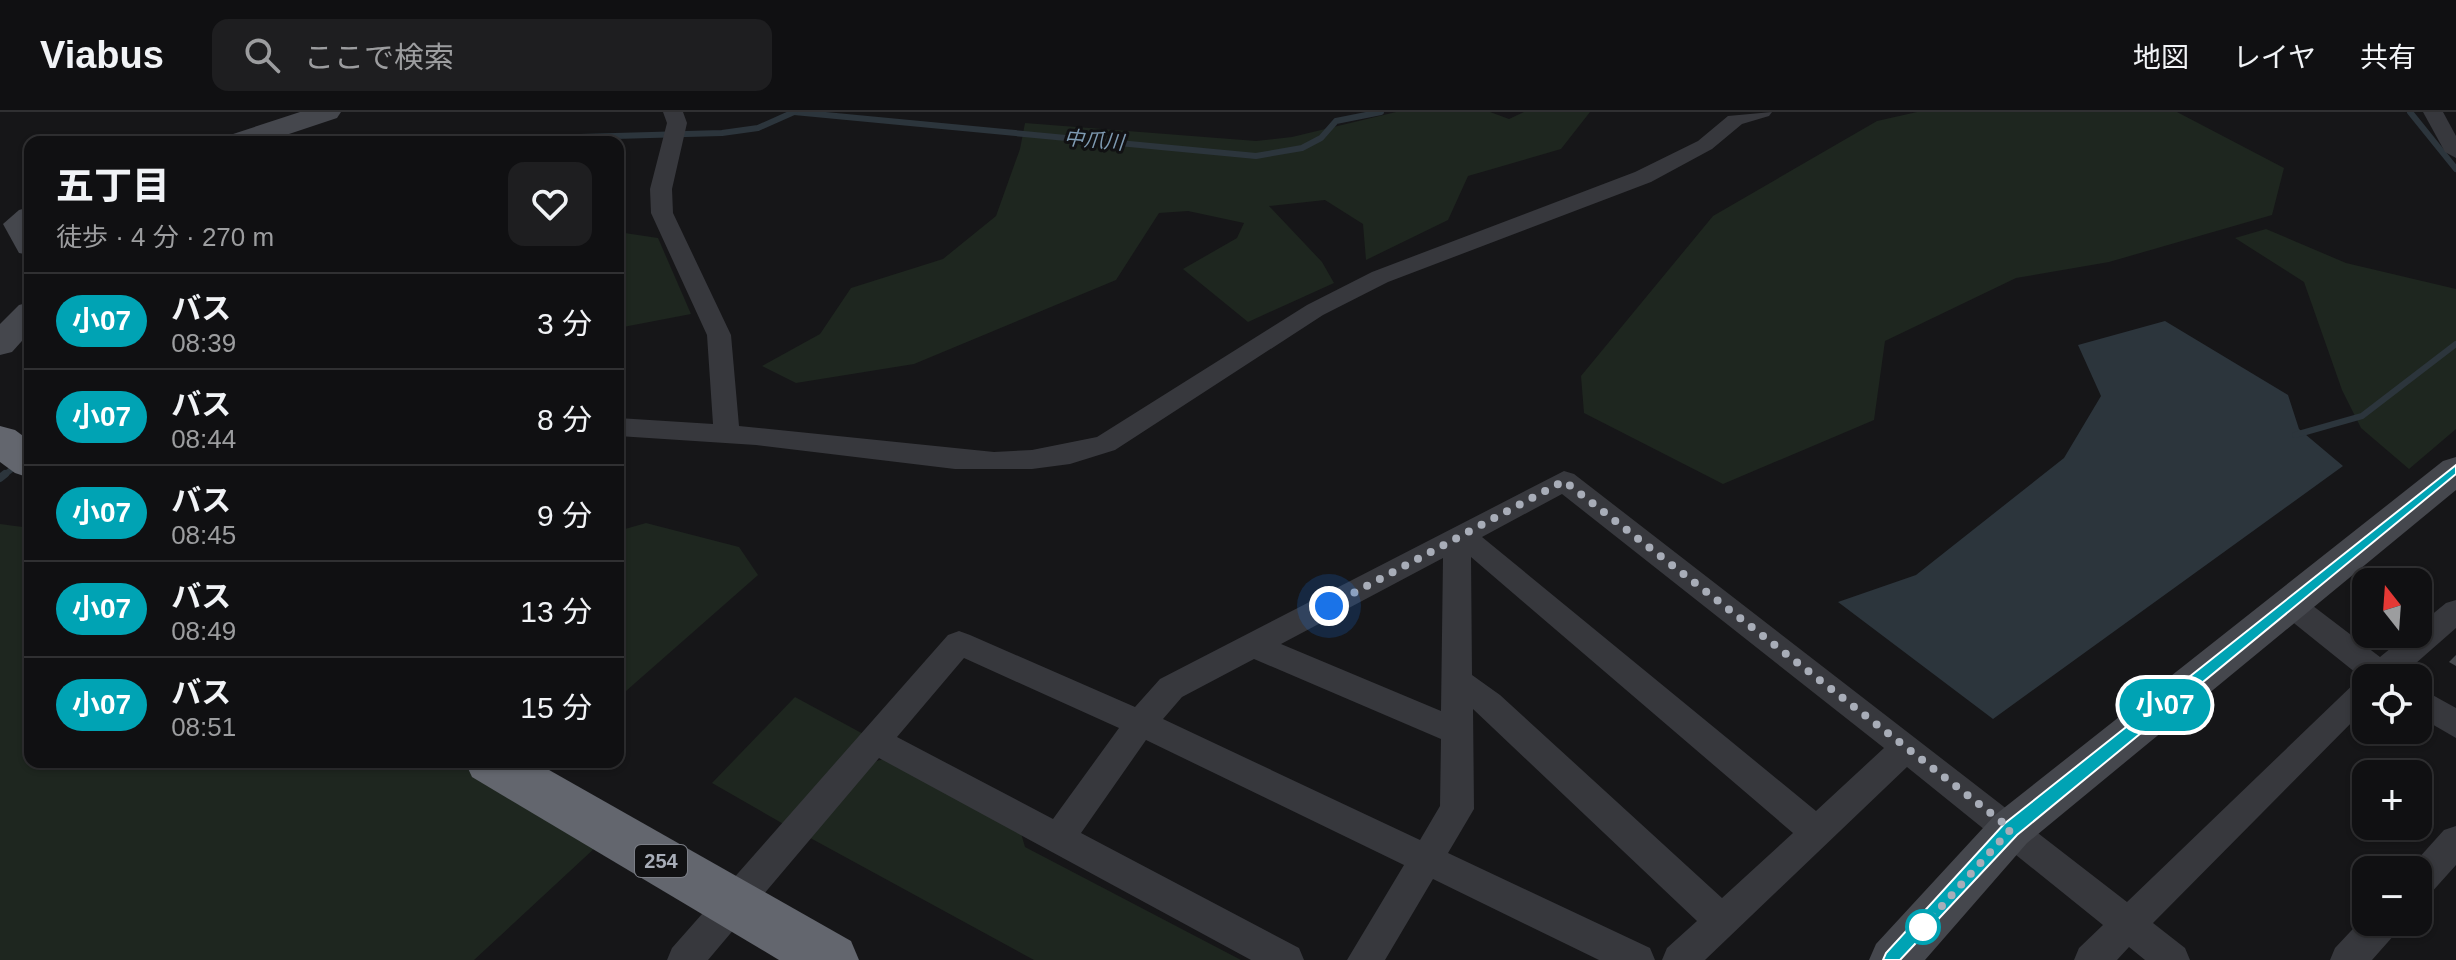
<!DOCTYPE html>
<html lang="ja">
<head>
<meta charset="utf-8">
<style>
	:root { --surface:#101012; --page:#1e1e20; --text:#f1f3f6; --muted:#9c9d9f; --line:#303032 }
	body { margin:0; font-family:Helvetica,"Noto Sans JP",sans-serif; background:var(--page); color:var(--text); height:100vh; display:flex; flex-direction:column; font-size:30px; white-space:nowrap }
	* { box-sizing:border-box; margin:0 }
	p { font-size:26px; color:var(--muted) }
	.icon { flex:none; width:44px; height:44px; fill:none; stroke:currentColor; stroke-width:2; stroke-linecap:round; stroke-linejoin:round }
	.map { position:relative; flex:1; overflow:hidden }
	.details { position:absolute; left:24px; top:24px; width:600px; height:632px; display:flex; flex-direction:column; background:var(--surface); border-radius:16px; box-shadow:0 2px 6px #0004,0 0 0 2px var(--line) }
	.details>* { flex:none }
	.badge { padding:0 16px; border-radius:26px; font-size:28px; line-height:52px }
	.needle { width:52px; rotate:343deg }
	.tools { position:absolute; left:2352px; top:456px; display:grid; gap:16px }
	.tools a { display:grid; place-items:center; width:80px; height:80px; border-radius:16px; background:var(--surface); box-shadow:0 2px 6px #0004,0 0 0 2px var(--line); font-size:40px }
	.you { position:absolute; width:40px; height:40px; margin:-20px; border:6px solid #fff; border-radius:50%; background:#1a73e8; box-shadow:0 0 0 12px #1a73e833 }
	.map>.badge { position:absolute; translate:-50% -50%; box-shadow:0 0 0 4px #fff }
	.round { display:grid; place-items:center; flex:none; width:84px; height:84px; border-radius:16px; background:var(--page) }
	.head { display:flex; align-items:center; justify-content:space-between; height:136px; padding:0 32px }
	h1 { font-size:38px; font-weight:700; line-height:60px }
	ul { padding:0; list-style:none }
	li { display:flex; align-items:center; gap:24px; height:96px; padding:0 32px; border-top:2px solid var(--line) }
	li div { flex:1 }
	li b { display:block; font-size:30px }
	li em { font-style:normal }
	li .badge { min-width:88px; font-weight:700; text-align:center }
	header { display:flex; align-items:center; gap:48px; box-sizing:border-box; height:112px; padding:0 40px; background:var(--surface); border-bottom:2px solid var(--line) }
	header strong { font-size:38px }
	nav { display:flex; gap:44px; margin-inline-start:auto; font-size:28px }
	.search { width:560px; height:72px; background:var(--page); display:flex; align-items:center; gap:20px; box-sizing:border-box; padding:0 28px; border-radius:16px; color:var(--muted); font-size:30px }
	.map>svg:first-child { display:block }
	.green { fill:#1e261f }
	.water { fill:#2c353c }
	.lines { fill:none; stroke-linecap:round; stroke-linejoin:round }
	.stream-far1 { stroke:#2c353c; stroke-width:6 }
	.stream { stroke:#2c353c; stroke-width:8 }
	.street { fill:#37383d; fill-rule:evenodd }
	.secondary { fill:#45474d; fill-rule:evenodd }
	.highway { fill:#63666e; fill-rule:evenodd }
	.wall { fill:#47494d }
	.line { fill:#00a3b4; stroke:#fff; stroke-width:2 }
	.walk { stroke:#a8adb8; stroke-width:8; stroke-dasharray:0 14.4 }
	.stop-dot { fill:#fff; stroke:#00a3b4; stroke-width:4 }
	.labels { text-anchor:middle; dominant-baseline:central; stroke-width:6; stroke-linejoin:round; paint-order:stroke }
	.far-water-label { font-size:20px; font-style:italic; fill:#7f9bb3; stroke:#111113 }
	.shield { fill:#111113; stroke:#7b7e86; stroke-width:2 }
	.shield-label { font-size:20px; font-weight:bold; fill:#a8adb8 }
</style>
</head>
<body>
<header>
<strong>Viabus</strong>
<div class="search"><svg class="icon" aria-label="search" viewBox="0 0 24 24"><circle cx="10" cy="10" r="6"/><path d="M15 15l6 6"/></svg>ここで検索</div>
<nav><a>地図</a><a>レイヤ</a><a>共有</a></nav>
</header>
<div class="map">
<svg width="2456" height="848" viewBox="0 0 2456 848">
	<rect width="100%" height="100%" fill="#161618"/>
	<g class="green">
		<path d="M1396,0H1490L1509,7L1524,0H1590L1561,37L1468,64L1448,108L1366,148L1363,112L1325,88L1269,94L1322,150L1334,171L1248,210L1183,157L1237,126L1244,111L1188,99L1159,101L1116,168L914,252L796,271L762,254L820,222L851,176L943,147L996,104L1020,37L1025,11L1256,29L1292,25Z"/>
		<path d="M1917,0H2177L2284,56L2272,103L2109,150L2016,166L1885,229L1874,308L1723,372L1584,301L1581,264L1713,104L1877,9Z"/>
		<path d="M2266,117L2346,151L2456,177V317L2409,357L2361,316L2342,278L2304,170L2235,126Z"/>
		<path d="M618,120L658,126L691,202L618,216Z"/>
		<path d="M646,411L739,435L758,463L618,586V419Z"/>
		<path d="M0,412L30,416V650H455L597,734L474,848H0Z"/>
		<path d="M795,585L867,624L787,714L712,671Z"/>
		<path d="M884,647L1020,718L1025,735L1241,848H1034L803,722L862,653Z"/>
	</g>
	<path class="water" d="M2165,209L2288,283L2299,317L2343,354L1993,607L1838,490L1916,463L2064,346L2101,284L2078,233Z"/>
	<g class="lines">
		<g class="stream-far1">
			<path d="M794,0L1256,44L1302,36L1321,26L1336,9L1381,0"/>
			<path d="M2410,0L2456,57"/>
			<path d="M403,30L722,21L758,16L794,0"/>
			<path d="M2295,323L2362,304L2456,232"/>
			<path d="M3,364L30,343"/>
		</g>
		<path class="stream" d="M0,366L5,362"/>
		<g class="street">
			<path d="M663,0H683L687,11L672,77L673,101L731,223L739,314L994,340L1032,338L1097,325L1307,193L1372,160L1635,60L1698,29L1728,4L1772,0L1769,4L1742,12L1712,37L1651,70L1388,170L1323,203L1115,338L1070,352L1032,357H955L756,333L618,324V306L713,312L707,223L651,101L650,77L667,11Z"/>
			<path d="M2423,0H2443L2456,24V46L2445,40Z"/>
			<path d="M1564,359L1574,362L2127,790L2361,565L2280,500L2275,492L2280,484L2290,481L2300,484L2380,545L2408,522H2418V514L2446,491L2456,488V516L2399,566H2366V596L2153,811L2185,836L2190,848H2145L2129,835L2117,848H2074L2079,836L2103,813L1907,655L1705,848H1662L1667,836L1697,809L1473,597L1474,697L1448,741L1650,836L1655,848H1599L1433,767L1385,848H1347L1404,753L1146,628L1081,721L1299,836L1304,848H1251L879,646L708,848H667L672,836L948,523L959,519L970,523L1135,595L1160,567ZM1562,382L1884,636L1816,699L1482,425ZM1471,445L1793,721L1722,786L1500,583L1472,563ZM1443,446L1441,599L1281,532ZM964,546L1119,616L1053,707L897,625ZM1254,547L1441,627L1440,694L1420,728L1163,607L1182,585Z"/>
			<path d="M2418,575L2456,596V626L2418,604Z"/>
			<path d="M2456,714V753L2430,782L2418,787V758H2408L2444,718Z"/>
			<path d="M2366,803V810H2401L2395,822L2372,848H2330L2335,836Z"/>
		</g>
		<g class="secondary">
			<path d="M300,0H341L337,6L265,30H223L227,24Z"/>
			<path d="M30,95V143L19,141L3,112L19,98Z"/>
			<path d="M30,190V220L12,240L0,243V212L19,193Z"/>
			<path d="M2456,345V378L2027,731L1925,848H1869L1876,832L1995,703L2443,349Z"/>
		</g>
		<g class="highway">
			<path d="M0,314L15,318L30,329V366L15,361L0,350Z"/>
			<path d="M465,650H535L851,829L859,848H779L472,665Z"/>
		</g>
	</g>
	<path class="wall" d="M2456,543V554L2449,550Z"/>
	<path class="line" d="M2456,353V362L2017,723L1900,848H1883L1886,841L2004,712Z"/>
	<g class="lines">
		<path class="walk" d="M1329,494L1564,369L2011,717L1923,815"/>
	</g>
	<circle class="stop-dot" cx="1923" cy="815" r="16"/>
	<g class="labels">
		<g class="far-water-label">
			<text transform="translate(1094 28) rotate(5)">中爪川</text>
		</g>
		<rect class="shield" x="635" y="733" width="52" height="32" rx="6"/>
		<g class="shield-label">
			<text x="661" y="749">254</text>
		</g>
	</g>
</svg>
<div class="tools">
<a><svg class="needle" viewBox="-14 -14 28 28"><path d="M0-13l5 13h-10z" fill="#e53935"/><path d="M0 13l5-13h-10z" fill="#9c9d9f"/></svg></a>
<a><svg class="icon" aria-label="locate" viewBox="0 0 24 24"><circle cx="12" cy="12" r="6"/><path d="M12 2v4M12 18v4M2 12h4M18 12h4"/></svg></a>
<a>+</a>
<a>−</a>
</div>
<div class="you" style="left:1329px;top:494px"></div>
<b class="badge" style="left:2165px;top:593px;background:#00a3b4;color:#fff">小07</b>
<section class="details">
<div class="head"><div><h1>五丁目</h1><p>徒歩 · 4 分 · 270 m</p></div><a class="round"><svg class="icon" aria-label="heart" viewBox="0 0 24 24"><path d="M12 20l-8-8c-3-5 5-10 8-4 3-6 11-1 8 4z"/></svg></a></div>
<ul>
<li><span class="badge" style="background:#00a3b4;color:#fff">小07</span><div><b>バス</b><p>08:39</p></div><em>3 分</em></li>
<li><span class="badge" style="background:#00a3b4;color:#fff">小07</span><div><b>バス</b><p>08:44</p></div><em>8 分</em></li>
<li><span class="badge" style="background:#00a3b4;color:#fff">小07</span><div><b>バス</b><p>08:45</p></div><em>9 分</em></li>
<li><span class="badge" style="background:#00a3b4;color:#fff">小07</span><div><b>バス</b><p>08:49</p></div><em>13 分</em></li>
<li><span class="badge" style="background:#00a3b4;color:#fff">小07</span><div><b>バス</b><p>08:51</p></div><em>15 分</em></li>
</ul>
</section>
</div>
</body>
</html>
